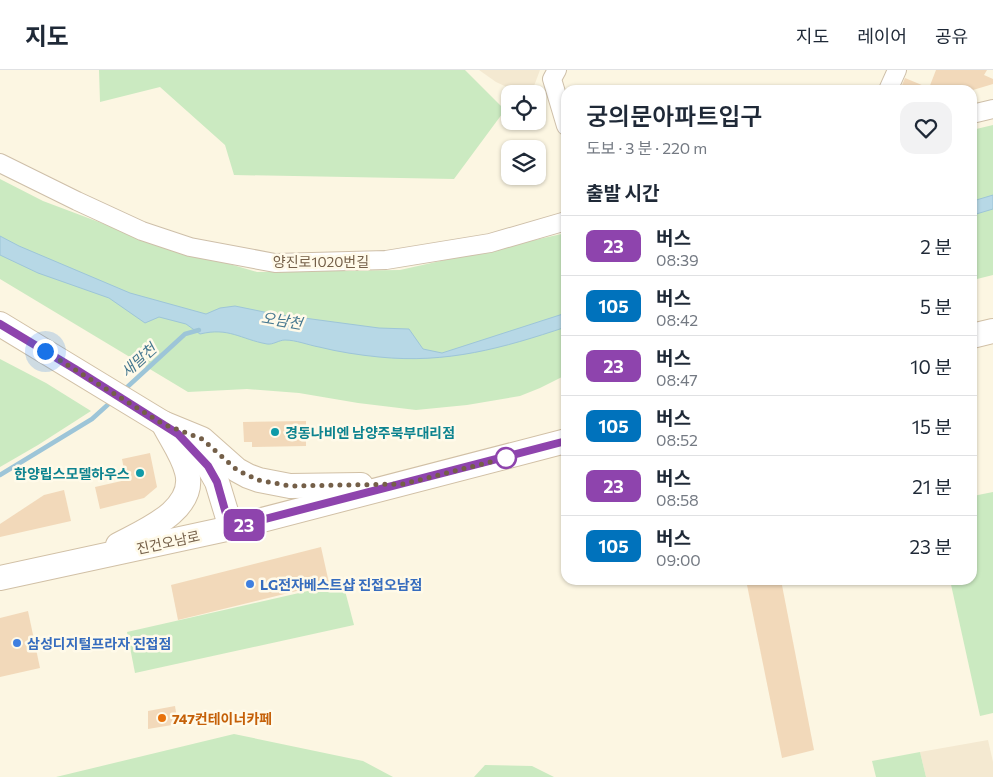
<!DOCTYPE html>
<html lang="ko">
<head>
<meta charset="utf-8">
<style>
	:root { --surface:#fff; --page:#f2f2f3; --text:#1f2937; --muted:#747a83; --line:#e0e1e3 }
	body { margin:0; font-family:Commissioner,"Noto Sans KR",sans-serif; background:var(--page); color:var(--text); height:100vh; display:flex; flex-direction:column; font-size:19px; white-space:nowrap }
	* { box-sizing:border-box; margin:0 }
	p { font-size:16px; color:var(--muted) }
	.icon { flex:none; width:28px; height:28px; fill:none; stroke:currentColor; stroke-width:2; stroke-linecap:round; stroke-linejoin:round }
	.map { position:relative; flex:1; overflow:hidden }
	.side { position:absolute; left:561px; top:15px; width:416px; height:500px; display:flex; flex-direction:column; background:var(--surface); border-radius:15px; box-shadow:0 1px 4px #0004 }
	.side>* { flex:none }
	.badge { padding:0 10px; border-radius:8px; font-size:18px; line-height:32px }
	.buttons { position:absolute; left:501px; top:15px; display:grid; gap:10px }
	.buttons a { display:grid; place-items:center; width:45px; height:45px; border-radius:10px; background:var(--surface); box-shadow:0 1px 4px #0004; font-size:25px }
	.you { position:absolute; width:25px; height:25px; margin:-12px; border:4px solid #fff; border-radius:50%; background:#1a73e8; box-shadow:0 0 0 8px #1a73e833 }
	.map>.badge { position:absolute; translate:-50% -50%; box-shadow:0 0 0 2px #fff }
	h2 { padding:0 25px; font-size:19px; line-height:45px }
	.round { display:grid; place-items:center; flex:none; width:52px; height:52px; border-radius:15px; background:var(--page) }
	.overview { display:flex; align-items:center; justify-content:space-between; height:85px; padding:0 25px }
	h1 { font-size:24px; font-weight:600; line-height:38px }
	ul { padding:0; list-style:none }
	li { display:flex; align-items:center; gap:15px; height:60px; padding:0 25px; border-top:1px solid var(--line) }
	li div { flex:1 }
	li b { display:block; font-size:19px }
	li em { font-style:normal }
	li .badge { min-width:55px; font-weight:700; text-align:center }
	header { display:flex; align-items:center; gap:30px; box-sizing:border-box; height:70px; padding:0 25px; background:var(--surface); border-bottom:1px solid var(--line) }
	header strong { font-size:24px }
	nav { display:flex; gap:28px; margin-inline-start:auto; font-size:18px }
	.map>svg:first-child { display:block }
	.residential { fill:#f4e9d1 }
	.green { fill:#cbeac1 }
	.water { fill:#b7d8e6; stroke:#9dc5d8 }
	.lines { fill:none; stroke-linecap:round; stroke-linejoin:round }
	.stream { stroke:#9dc5d8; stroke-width:4.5 }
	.building { fill:#f2d9ba }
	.street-casing { stroke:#cebfa9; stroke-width:20 }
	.secondary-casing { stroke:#d1c0a6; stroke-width:26 }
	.street { stroke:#fff; stroke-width:18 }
	.secondary { stroke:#fff; stroke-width:24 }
	.line-casing { stroke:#fff; stroke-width:11 }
	.line { stroke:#8e44ad; stroke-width:8 }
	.walk { stroke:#745f48; stroke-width:5; stroke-dasharray:0 9 }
	.culture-dot { fill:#0f9aa8; stroke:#fffae9; stroke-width:2 }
	.stop-dot { fill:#fff; stroke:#8e44ad; stroke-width:2.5 }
	.shop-dot { fill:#3f7fe0; stroke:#fffae9; stroke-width:2 }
	.food-dot { fill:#e8710a; stroke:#fffae9; stroke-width:2 }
	.labels { text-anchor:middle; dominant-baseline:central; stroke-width:5; stroke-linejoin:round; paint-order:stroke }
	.street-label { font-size:14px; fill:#745f48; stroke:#fffae9 }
	.culture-label { font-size:14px; font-weight:bold; fill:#0d838f; stroke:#fffae9; text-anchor:start }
	.shop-label { font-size:14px; font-weight:bold; fill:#366cbe; stroke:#fffae9; text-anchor:start }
	.food-label { font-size:14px; font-weight:bold; fill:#c56008; stroke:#fffae9; text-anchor:start }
	.water-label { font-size:15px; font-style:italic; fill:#45778f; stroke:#fffae9 }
</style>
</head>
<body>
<header>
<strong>지도</strong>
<nav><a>지도</a><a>레이어</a><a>공유</a></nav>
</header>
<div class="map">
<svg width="993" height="707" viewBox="0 0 993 707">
	<rect width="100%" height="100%" fill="#fcf6e2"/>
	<g class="residential">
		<path d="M479,0H540L531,24H522L496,12Z"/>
		<path d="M988,670L993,692V707H926L920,682Z"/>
	</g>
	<g class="green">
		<path d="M99,0H465L505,40L454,109L234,105L225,75L160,17L100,32Z"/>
		<path d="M993,55V205L973,210L972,60Z"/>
		<path d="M0,109L43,131L144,169L257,202L400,200L566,163V305L540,318L520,326L467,335L416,340L358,333L299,323L247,319L188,322L0,209Z"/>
		<path d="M0,289L46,313L91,341L38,375L0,397Z"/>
		<path d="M993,422V643L980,646L950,510H972L973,426Z"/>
		<path d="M343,513L354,555L135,603L127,562Z"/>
		<path d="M234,664L363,691L393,707H56Z"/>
		<path d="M920,682L926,707H876L872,691Z"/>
		<path d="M485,695L532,696L554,707H474Z"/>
	</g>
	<g class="water">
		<path d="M993,125V139L973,145V131Z"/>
		<path d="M0,166L19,176L130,223L206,244L220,238L235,236L274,244L379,258L409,259L423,279L442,283L566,243V257C503,278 447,294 379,287C359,285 339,282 319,277C308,275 296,270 285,270C279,270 273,275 267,274C240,269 229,257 200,264L186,254L159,247L145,253L109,228L38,203L0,185Z"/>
	</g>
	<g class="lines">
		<g class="stream">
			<path d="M124,320L185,264L199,260"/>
			<path d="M0,405L92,349L113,330"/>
		</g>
	</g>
	<g class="building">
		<path d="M936,0H987L984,5L993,9V14L973,20H900L905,8L929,18Z"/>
		<path d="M306,351V376L252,377V372H244L243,352Z"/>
		<path d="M150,383L157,417L144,428L100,439L95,417L126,410L122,389Z"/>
		<path d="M64,420L71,451L0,467V454L44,425Z"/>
		<path d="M321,477L329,513L178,550L171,515Z"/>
		<path d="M746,510H781L814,680L782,688Z"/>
		<path d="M28,541L40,598L0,607V548Z"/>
		<path d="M175,636L178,654L148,659V641Z"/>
	</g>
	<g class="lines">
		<defs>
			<g id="street">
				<path d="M557,0L552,9L566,56"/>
				<path d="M888,20L897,0"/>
				<path d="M972,44L993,39"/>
				<path d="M0,93L77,131L142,161L190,177L275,193L386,190L490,173L566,151"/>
			</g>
			<g id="secondary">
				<path d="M0,254L163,353L202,369L237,400L248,406L259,410L290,416L361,415"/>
				<path d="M972,266L993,261"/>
				<path d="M183,369L208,396L217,412L231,458"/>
				<path d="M118,475C144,461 197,440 187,402C183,385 171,369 163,353"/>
				<path d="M0,508L231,458L566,371"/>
			</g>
		</defs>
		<use href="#street" class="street-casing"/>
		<use href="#secondary" class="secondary-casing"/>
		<use href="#street" class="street"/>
		<use href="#secondary" class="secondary"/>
	</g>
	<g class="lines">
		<defs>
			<path id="line" d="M0,254L75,299L178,364L208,396L217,412L230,458L566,371"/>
		</defs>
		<use href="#line" class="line-casing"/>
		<use href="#line" class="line"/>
		<path class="walk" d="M45,281L163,354L202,369L237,400L258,410L290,416L403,414L510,387L506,388"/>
	</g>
	<g class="culture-dot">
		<circle cx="275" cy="362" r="5"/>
		<circle cx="140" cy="403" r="5"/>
	</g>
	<circle class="stop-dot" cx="506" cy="388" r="10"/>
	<g class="shop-dot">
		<circle cx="250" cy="514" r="5"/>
		<circle cx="17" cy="573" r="5"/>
	</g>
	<circle class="food-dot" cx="162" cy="648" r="5"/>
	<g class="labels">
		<g class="street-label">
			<text x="321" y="191">양진로1020번길</text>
			<text transform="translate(168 472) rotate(-12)">진건오남로</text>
		</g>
		<g class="culture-label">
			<text x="285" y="362">경동나비엔 남양주북부대리점</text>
			<text x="130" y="403" text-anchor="end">한양립스모델하우스</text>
		</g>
		<g class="shop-label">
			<text x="260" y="514">LG전자베스트샵 진접오남점</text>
			<text x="27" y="573">삼성디지털프라자 진접점</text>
		</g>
		<g class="food-label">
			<text x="172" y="648">747컨테이너카페</text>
		</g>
		<g class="water-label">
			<text transform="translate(282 250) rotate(9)">오남천</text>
			<text transform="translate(138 290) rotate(-42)">새말천</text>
		</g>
	</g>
</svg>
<div class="buttons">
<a><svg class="icon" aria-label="locate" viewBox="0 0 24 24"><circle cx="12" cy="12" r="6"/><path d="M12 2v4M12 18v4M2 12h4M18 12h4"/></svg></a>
<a><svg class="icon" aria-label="layers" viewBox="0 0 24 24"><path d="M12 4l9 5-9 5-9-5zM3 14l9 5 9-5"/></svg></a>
</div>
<div class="you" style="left:45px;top:281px"></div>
<b class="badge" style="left:244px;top:455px;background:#8e44ad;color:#fff">23</b>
<section class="side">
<div class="overview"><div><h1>궁의문아파트입구</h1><p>도보 · 3 분 · 220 m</p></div><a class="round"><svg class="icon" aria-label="heart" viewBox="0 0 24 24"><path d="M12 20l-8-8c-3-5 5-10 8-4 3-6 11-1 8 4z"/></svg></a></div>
<h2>출발 시간</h2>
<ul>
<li><span class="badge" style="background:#8e44ad;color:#fff">23</span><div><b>버스</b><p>08:39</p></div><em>2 분</em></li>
<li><span class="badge" style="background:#0072bc;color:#fff">105</span><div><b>버스</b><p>08:42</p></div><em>5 분</em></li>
<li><span class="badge" style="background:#8e44ad;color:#fff">23</span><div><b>버스</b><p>08:47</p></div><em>10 분</em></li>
<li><span class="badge" style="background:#0072bc;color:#fff">105</span><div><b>버스</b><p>08:52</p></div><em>15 분</em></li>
<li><span class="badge" style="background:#8e44ad;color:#fff">23</span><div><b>버스</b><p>08:58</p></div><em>21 분</em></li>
<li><span class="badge" style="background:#0072bc;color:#fff">105</span><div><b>버스</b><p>09:00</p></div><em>23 분</em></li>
</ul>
</section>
</div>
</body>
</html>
